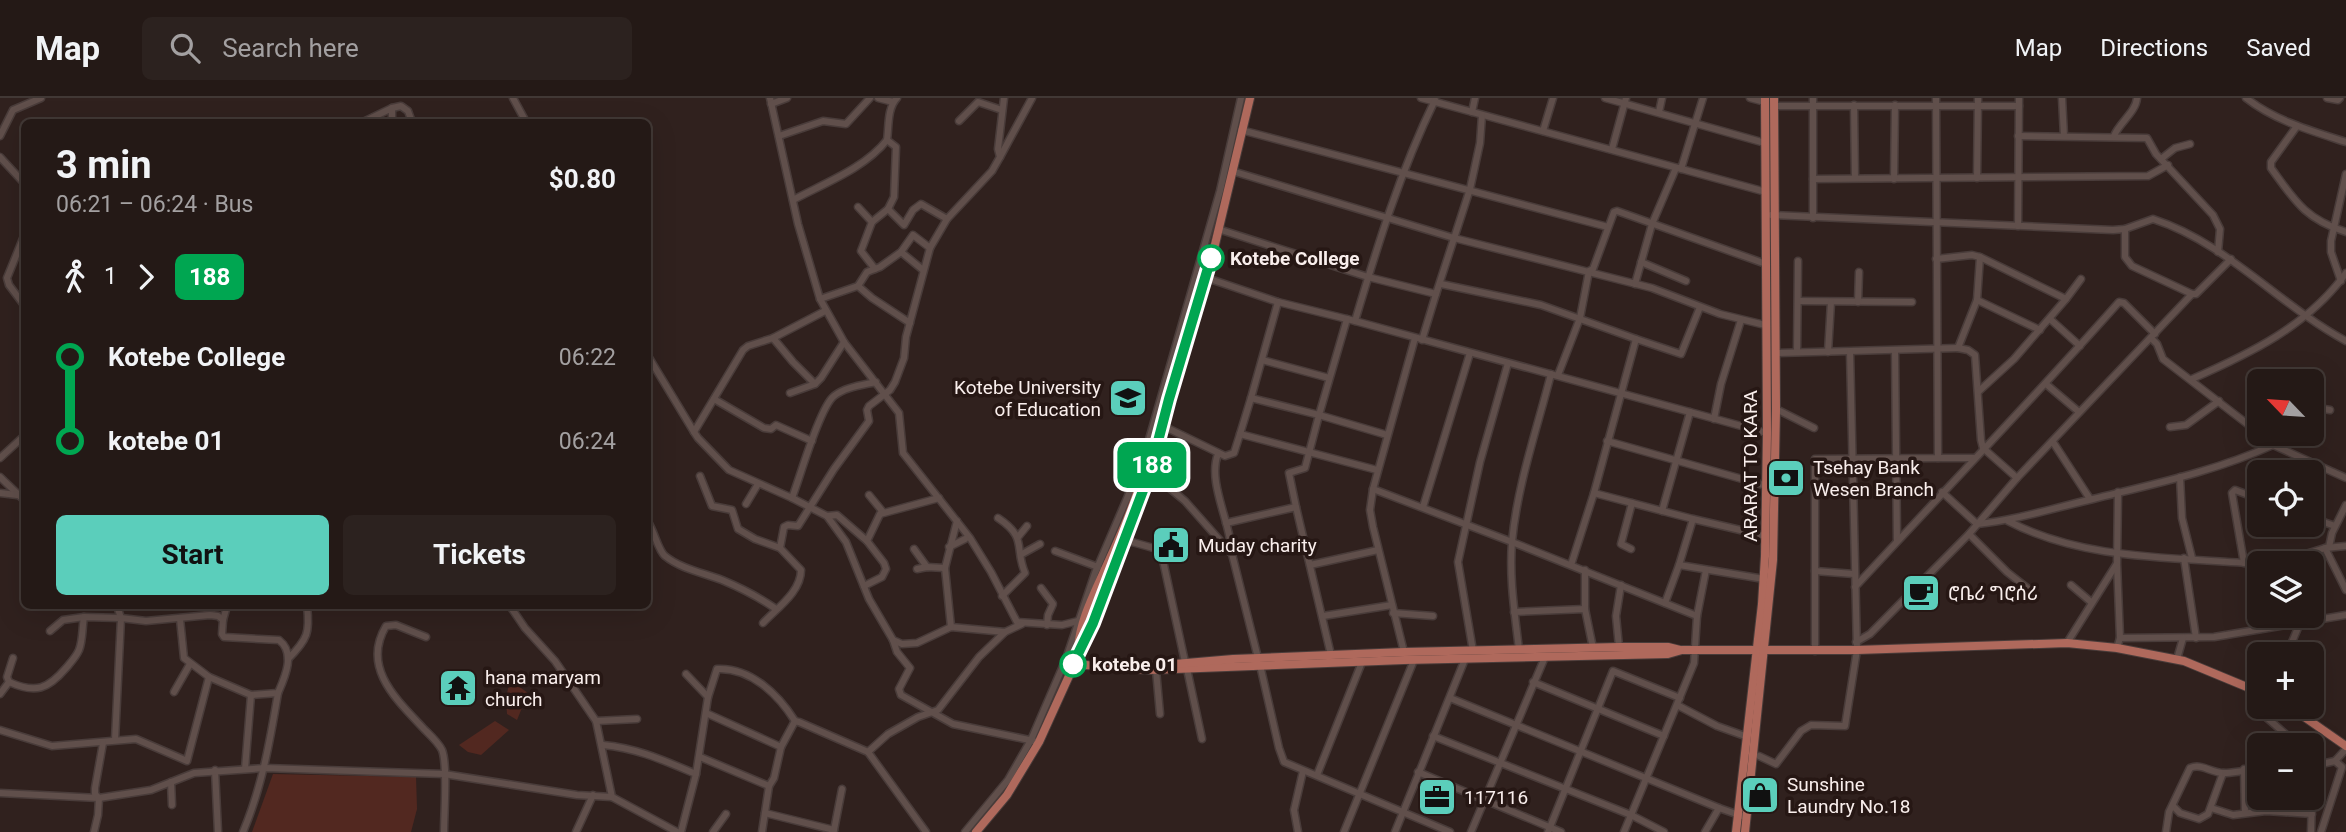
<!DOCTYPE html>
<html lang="en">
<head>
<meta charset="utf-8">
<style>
	:root { --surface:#241916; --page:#2c221f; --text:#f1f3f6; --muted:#a3a0a1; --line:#413835; --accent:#5bcebb }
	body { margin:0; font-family:Roboto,"Noto Sans Ethiopic",sans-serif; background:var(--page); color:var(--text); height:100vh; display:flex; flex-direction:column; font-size:26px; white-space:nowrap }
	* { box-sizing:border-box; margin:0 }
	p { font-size:23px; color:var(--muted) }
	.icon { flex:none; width:38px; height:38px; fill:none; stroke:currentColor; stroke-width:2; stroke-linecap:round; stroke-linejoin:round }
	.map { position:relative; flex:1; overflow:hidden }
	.sheet { position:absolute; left:21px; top:21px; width:630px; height:490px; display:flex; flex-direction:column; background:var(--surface); border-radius:10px; box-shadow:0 7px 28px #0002,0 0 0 2px var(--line) }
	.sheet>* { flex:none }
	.badge { padding:0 14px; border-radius:10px; font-size:24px; line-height:46px }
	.needle { width:46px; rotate:295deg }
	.fabs { position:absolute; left:2247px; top:271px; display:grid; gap:14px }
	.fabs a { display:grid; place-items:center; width:77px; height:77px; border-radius:10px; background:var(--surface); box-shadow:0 7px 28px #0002,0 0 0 2px var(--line); font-size:35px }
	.map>.badge { position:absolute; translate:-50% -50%; box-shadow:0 0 0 4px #fff }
	.legs { display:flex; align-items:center; gap:10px; height:77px; padding:0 35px; font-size:23px }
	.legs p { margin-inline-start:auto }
	.head { display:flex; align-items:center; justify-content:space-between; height:119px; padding:0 35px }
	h1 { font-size:38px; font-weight:700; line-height:52px }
	.primary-button { display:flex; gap:14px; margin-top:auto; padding:14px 35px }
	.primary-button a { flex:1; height:80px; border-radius:10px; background:var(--accent); color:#111; font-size:28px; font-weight:700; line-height:80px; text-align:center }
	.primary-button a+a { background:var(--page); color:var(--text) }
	ul { padding:0 35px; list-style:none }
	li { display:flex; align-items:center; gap:24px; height:84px; font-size:26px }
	li i { display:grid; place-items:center; width:10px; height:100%; margin:0 9px; background:currentColor }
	li i::after { content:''; width:18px; height:18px; margin:-9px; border:5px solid; border-radius:50%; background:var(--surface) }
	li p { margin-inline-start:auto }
	li:first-child i { background:linear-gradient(#0000 50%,currentColor 0) }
	li:last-child i { background:linear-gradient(currentColor 50%,#0000 0) }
	header { display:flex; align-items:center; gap:42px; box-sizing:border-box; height:98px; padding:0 35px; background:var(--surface); border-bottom:2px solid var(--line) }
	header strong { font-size:33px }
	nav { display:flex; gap:38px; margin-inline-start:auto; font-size:24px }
	.search { width:490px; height:63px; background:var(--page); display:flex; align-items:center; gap:18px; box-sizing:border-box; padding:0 24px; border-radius:10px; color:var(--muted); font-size:26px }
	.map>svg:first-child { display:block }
	.green { fill:#522820 }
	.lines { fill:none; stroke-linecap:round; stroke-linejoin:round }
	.minor-casing { stroke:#493c3a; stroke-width:9 }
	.major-casing { stroke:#493c3a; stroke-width:10 }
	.minor { stroke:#604f4b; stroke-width:6 }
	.major { stroke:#af695c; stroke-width:8 }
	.line-1-casing { stroke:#fff; stroke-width:16 }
	.line-1 { stroke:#00a651; stroke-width:10 }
	.stop-1-dot { fill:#fff; stroke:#00a651; stroke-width:3.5 }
	.labels { text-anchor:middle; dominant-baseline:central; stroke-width:7; stroke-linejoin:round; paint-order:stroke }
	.stop-label { font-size:19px; font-weight:bold; fill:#f9eeec; stroke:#261714; text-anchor:start }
	.poi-label { font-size:19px; fill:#f9eeec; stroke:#261714; text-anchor:start }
	.street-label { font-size:19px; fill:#f9eeec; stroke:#261714 }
</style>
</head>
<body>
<header>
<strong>Map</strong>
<div class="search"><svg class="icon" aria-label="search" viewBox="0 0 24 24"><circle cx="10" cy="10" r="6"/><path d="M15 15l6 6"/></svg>Search here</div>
<nav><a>Map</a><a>Directions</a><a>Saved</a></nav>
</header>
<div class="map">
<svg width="2346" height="734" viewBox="0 0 2346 734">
	<rect width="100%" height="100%" fill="#30211e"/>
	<g class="green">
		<path d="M510,582L528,595L517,622L507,616L506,600Z"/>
		<path d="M495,623L509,632L481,657L468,654L459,647Z"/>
		<path d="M273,676L416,679L417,711L411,734H252Z"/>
	</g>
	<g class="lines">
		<defs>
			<g id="minor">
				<path d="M513,0L526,24"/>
				<path d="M770,0L798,126L820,201L844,244L899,315L903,355L970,440L991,474L1017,524L1062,527L1078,523"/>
				<path d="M878,0L893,4"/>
				<path d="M1421,0L1766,94"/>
				<path d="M1605,0L1765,45"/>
				<path d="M1750,0L1765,4"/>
				<path d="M1813,0V120"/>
				<path d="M2062,0L2064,38"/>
				<path d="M2246,0C2275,23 2312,33 2346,44"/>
				<path d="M2327,0L2338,2L2340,0"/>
				<path d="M771,6L787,0"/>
				<path d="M1854,7L1855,80"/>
				<path d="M1774,8H2019"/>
				<path d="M1472,14L1475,0"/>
				<path d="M1659,14L1662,0"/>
				<path d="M959,23L978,4L1002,12"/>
				<path d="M363,24L392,10L401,8L408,13L412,24"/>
				<path d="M392,24V10"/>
				<path d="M2297,28L2271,64V70C2295,103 2305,121 2346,134"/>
				<path d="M1241,32L1608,129"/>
				<path d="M1543,33L1553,0"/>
				<path d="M0,38L13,12L41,0"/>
				<path d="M779,38L823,23L846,26L870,0"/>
				<path d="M2018,38L2147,40L2156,56L2213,117L2220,131L2218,154"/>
				<path d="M2114,38C2119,25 2136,14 2137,0"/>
				<path d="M1612,51L1626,0"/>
				<path d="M0,59L24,85"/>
				<path d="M1000,59L1032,0"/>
				<path d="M2161,61L2175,50L2190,46"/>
				<path d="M1681,71L1703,0"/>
				<path d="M1232,73L1454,140L1652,190L1720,216L1765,227"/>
				<path d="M1977,80L1978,0"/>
				<path d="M1813,81L2148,78L2168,67"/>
				<path d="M1894,81L1895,7"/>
				<path d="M793,102C825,85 865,70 887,42"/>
				<path d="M858,109L872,124"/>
				<path d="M888,111L904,127L913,112L921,106L947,121"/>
				<path d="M1771,117L2113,132L2125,131L2153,121C2227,145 2279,207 2346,243"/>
				<path d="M2018,128L2019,0"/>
				<path d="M1218,131L1368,179L1436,196L1470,91L1480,45L1482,17"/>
				<path d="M2125,131V159L2132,168L2192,196H2196L2231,161"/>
				<path d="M24,138L7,180L9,187L24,207"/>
				<path d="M901,154L923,172"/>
				<path d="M1936,161L1972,157L1980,159L1977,202L1958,250L1968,252L1975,257L1981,342L1983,350L2017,380"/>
				<path d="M1641,164L1686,183"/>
				<path d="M875,171L861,153L872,124L888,111L894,99L896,49L887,42C889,29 887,10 897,0"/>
				<path d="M1207,180L1278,204L1355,223L1767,335"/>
				<path d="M2341,183L2331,154V143L2346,76"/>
				<path d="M1441,186L1541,207L1636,241L1594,395L1571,467"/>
				<path d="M1635,186L1652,126L1676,70"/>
				<path d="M858,188L872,200L910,225"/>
				<path d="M820,201L858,188L867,174L880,169L901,154L913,137L930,150"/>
				<path d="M2066,201L2081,181"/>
				<path d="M1977,202L2040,232"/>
				<path d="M1798,203L1912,204"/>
				<path d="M1858,204L1859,174"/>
				<path d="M825,213L773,240L748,248L743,252L694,334L698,340L729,372L792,400C800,379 820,309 834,298C845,289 863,287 876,284"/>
				<path d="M1347,221L1319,317L1387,337"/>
				<path d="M2050,221L2080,248"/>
				<path d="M1355,223C1378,146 1400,74 1435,2"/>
				<path d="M773,240L793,264L815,286"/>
				<path d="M1415,240L1373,391L1512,444L1697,518"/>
				<path d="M2151,240L2157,246L2163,261L2259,335"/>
				<path d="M1636,241L1681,256L1700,209"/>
				<path d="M1422,242L1436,196"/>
				<path d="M1895,253L1897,443"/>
				<path d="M1797,254L1798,163"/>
				<path d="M1828,254L1831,204"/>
				<path d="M1775,255L1958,250"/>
				<path d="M648,258L694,334"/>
				<path d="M1262,262L1329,280"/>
				<path d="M1558,277L1580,220L1589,173L1593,171L1614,114L1617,113L1766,166"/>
				<path d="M2192,281C2249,256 2308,228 2346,175"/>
				<path d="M2046,286L2079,314"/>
				<path d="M1979,293L2014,261L2066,201L1980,159"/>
				<path d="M790,295L815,286L821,280L844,244"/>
				<path d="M1251,300L1278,204"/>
				<path d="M714,301L764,330L771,331L776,327L812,343"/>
				<path d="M2312,309L2330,312"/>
				<path d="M1776,311L1814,330"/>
				<path d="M1714,321L1721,286L1741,222"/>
				<path d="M2246,324L2259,311"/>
				<path d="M1161,327L1225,358L1234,355L1240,336L1377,372"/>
				<path d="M2170,329L2186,327L2219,303"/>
				<path d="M1240,336L1251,300L1319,317L1305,370L1289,375L1296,409"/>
				<path d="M2261,336L2273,347"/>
				<path d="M1607,343L1767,388"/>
				<path d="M2053,344L2090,401"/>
				<path d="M1218,356C1207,384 1231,425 1232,456"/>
				<path d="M0,360L24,338"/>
				<path d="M1938,360H1974"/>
				<path d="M1150,374L1185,403L1232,456L1258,560"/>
				<path d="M700,378L712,408L732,412L738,431L755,441L780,450L801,472C801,494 777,510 763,525"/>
				<path d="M0,379L24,402"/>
				<path d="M2180,379L2182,420L2192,460"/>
				<path d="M1373,391L1370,412L1373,429L1404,554"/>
				<path d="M1942,394L1977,426C2017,422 2054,410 2093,401C2154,386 2216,373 2273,347L2346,380"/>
				<path d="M2118,394L2117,466L2120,540"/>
				<path d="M0,395L17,397"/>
				<path d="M1594,395L1693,421L1766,438"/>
				<path d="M869,397L883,414"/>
				<path d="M792,400L827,418L846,444L869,501L893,542L902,546L917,545L951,529L1005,534"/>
				<path d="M746,406L758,386"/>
				<path d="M1423,409L1470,255"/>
				<path d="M1662,413L1690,314"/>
				<path d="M827,418L837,417L867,443"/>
				<path d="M998,420C1028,440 1014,449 1025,475L1002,498"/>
				<path d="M2312,420L2335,428"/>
				<path d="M1693,421L1679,467L1764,481"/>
				<path d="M2008,423C2084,463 2176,459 2259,466"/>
				<path d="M648,424C655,435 658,452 665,458C681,471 704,475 722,482C741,490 759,499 776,511"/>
				<path d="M1226,425L1296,409L1331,557"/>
				<path d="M1969,436L2007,474L2031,493"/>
				<path d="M1018,439L1027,428"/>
				<path d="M1125,442L1157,451L1162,458L1185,564"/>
				<path d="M949,449L965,441"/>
				<path d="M2329,449L2332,435L2346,407"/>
				<path d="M780,450L784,429L788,427L798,428L834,371L869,323L867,312L869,308L890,292L895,284L904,260L906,239L930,150L947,121L992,73L1000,59L998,51L1004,0"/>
				<path d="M2325,450L2346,492"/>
				<path d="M914,451L927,469"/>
				<path d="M1631,451L1621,446L1632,405"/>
				<path d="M1055,453L1098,469"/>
				<path d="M1022,456L1040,446"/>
				<path d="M2184,460L2196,540"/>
				<path d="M2244,465L2232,395L2235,392L2259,401"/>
				<path d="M2274,466L2325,450L2346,448"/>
				<path d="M1310,467L1378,452"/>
				<path d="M917,471L927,469L945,470"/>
				<path d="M1815,473L1854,476"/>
				<path d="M2071,487L2091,504"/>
				<path d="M864,488L882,479L886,471L884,465L867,443L880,416L939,400"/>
				<path d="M1855,489C1943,394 2033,301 2119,204L2124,205L2155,236"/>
				<path d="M1041,490L1053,506L1048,517L1047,527"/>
				<path d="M1665,505L1679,467"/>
				<path d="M510,508L525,530L555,563L596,623L612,699L677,734"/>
				<path d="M1585,511V472"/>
				<path d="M1514,514L1585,511L1593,550"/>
				<path d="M1393,515L1433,518"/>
				<path d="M1323,518L1392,507"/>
				<path d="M180,521L184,560L209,579"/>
				<path d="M223,522L227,508"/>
				<path d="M951,529L945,470L957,423"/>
				<path d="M50,533L63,522L84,519"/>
				<path d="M426,539L396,527L386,528C361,570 397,602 424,631C430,637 438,644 442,652C448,667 444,715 444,734"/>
				<path d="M893,542L897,554L910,570L899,591L901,597L953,626L1034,643"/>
				<path d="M1856,544L1870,536L1969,436L2017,380L2192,196"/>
				<path d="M2067,545L2116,467"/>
				<path d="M1619,549L1616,518L1621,487"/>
				<path d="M2117,550L2120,540L2214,539L2346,517"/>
				<path d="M1519,552C1515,516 1509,481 1512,444C1517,388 1537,331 1551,276"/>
				<path d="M1473,553L1458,464L1480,364L1508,265"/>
				<path d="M1815,553V361L1938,360L1936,0"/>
				<path d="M2287,556L2300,525"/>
				<path d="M2312,559L2318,547"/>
				<path d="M288,561C308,541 310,534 307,508"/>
				<path d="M2177,561L2183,540"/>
				<path d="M1260,567L1279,650L1284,664L1450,734"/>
				<path d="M1187,571L1202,641"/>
				<path d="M1156,572L1160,616"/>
				<path d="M686,576L708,599"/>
				<path d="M9,584L7,579L13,560"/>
				<path d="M1533,584L1664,638"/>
				<path d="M174,594L190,566"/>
				<path d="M0,596L9,584C36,596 48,591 66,570C71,564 76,559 79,552C83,542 82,530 84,519L121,520L115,642"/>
				<path d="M1450,600L1719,710"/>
				<path d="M1677,607L1717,628L1745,638"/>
				<path d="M706,615L781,649L774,680L769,688L762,734"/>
				<path d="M2266,619L2291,641L2292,648"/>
				<path d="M596,623L637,621"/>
				<path d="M0,632L52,648L136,641L187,663L209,579L251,597L278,595C285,579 296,555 279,542L224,539L222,536L223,522L218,518L210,517L146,523L121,520L117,508"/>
				<path d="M1433,638L1631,717L1664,734"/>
				<path d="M603,647C637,650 665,663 696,676L681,734"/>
				<path d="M781,649L795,623L799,624L868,654L926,734"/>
				<path d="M868,654L888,636L918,619L938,612L979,559L1005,534L1022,526"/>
				<path d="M1759,658L1776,666L1801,633L1811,627L1845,628L1857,552L1850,254"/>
				<path d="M700,659L769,688"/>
				<path d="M2312,668L2335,663"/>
				<path d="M245,671L251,597"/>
				<path d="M2244,671L2245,715"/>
				<path d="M215,672L218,734"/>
				<path d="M1418,674L1561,734"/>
				<path d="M696,676L708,599L717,571C750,569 778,596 795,623"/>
				<path d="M1317,677L1362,564"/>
				<path d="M171,684L172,707"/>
				<path d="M0,695L99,700L151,692L194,675L265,670L444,676L577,697L612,699"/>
				<path d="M2173,708L2180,715L2199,721L2208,716L2223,675"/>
				<path d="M2211,710L2233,717L2266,713L2312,716"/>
				<path d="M765,715L834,732L833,734"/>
				<path d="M834,732L842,691"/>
				<path d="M94,734L98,717L99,700L95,696V690L103,645"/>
				<path d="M243,734C262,689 270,643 278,595"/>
				<path d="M576,734L593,697"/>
				<path d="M713,734L726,716"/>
				<path d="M965,734L1008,682L1031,642L1066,561L1095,475L1128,398L1148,345L1220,93L1241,0"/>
				<path d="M1298,734L1294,712L1303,673"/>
				<path d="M1344,734L1414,562"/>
				<path d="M1395,734L1465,561"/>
				<path d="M1471,734L1545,559"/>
				<path d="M1548,734L1613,573L1680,600"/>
				<path d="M1624,734L1694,565L1697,518L1706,472"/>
				<path d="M1705,734L1719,710L1745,719"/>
				<path d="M2166,734L2169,714L2190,670C2202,665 2211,675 2224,675C2236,675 2246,671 2259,673"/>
				<path d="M2311,734L2312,700"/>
				<path d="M2321,734L2342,669L2335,663L2346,651"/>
			</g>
			<g id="major">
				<path d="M1078,550C1080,523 1093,498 1104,473C1121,436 1145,386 1148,345"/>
				<path d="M1073,566L1149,572L1404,562L1668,556L1682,552H1857L2067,545L2117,550L2184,563L2259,594"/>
				<path d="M1140,569L1233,561L1404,554L1619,549H1668L1680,552"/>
				<path d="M2290,609L2346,648"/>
				<path d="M976,734L1007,697L1039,644L1093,525L1125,442L1150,374L1169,301L1207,180L1250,0"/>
				<path d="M1736,734L1762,506L1765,458L1767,335L1765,0"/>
				<path d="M1745,734L1773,462L1776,311L1774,0"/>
			</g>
		</defs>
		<use href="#minor" class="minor-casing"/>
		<use href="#major" class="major-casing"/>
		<use href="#minor" class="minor"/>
		<use href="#major" class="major"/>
	</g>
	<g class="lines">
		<defs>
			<path id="line-1" d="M1073,566L1093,525L1150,374L1169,301L1211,160"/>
		</defs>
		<use href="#line-1" class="line-1-casing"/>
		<use href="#line-1" class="line-1"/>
	</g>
	<defs>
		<symbol id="university-square" viewBox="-11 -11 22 22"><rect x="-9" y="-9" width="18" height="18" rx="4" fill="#5bcebb" stroke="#261714"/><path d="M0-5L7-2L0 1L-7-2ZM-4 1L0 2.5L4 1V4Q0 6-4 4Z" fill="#111"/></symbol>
		<symbol id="bank-square" viewBox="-11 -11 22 22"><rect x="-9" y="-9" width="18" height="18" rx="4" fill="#5bcebb" stroke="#261714"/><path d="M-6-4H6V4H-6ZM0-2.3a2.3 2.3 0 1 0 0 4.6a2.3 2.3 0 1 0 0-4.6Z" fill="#111"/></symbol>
		<symbol id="civic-square" viewBox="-11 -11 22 22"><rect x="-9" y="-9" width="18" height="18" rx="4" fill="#5bcebb" stroke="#261714"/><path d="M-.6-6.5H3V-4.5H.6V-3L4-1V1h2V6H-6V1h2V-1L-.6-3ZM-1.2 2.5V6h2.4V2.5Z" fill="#111"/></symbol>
		<symbol id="cafe-square" viewBox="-11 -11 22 22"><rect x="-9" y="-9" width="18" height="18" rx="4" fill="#5bcebb" stroke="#261714"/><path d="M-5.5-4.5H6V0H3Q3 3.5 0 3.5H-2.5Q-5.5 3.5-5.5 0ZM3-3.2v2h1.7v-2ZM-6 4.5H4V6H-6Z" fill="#111"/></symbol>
		<symbol id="temple-square" viewBox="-11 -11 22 22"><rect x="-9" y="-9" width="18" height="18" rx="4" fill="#5bcebb" stroke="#261714"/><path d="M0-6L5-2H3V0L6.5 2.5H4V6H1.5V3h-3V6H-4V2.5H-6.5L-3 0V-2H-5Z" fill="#111"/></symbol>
		<symbol id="shop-square" viewBox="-11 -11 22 22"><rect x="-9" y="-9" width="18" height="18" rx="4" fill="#5bcebb" stroke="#261714"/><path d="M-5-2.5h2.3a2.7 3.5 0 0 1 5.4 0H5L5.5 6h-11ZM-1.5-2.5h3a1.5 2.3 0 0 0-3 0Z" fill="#111"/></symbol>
		<symbol id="office-square" viewBox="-11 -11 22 22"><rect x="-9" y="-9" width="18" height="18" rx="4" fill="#5bcebb" stroke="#261714"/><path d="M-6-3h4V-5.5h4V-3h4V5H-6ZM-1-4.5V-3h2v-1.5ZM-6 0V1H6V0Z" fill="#111"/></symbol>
	</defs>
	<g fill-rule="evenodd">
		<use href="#university-square" x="1106" y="278" width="44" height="44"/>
		<use href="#bank-square" x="1764" y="358" width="44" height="44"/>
		<use href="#civic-square" x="1149" y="425" width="44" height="44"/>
		<use href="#cafe-square" x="1899" y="473" width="44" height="44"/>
		<use href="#temple-square" x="436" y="568" width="44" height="44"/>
		<use href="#shop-square" x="1738" y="675" width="44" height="44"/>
		<use href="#office-square" x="1415" y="677" width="44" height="44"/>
	</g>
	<g class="stop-1-dot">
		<circle cx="1211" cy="160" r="12"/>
		<circle cx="1073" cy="566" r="12"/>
	</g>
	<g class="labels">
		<g class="stop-label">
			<text x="1230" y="160">Kotebe College</text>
			<text x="1092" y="566">kotebe 01</text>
		</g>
		<g class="poi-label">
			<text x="1101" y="289" text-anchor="end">Kotebe University<tspan x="1101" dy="22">of Education</tspan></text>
			<text x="1813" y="369">Tsehay Bank<tspan x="1813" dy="22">Wesen Branch</tspan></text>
			<text x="1198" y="447">Muday charity</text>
			<text x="1948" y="495">ሮቤሪ ግሮሰሪ</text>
			<text x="485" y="579">hana maryam<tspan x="485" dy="22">church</tspan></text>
			<text x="1787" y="686">Sunshine<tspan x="1787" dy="22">Laundry No.18</tspan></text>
			<text x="1464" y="699">117116</text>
		</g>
		<g class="street-label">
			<text transform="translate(1750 368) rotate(-90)">ARARAT TO KARA</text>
		</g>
	</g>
</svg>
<div class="fabs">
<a><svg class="needle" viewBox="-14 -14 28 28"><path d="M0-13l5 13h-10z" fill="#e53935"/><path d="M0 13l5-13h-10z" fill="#a3a0a1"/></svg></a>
<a><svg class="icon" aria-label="locate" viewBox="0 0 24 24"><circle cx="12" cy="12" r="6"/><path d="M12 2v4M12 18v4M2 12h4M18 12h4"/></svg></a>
<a><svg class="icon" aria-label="layers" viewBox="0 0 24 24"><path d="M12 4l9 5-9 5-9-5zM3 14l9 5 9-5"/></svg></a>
<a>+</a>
<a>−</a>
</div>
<b class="badge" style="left:1152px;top:367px;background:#00a651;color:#fff">188</b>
<section class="sheet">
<div class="head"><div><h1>3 min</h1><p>06:21 – 06:24 · Bus</p></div><b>$0.80</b></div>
<div class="legs"><svg class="icon" aria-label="walk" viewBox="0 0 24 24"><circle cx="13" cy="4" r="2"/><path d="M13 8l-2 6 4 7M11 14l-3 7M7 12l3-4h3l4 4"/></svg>1<svg class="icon" aria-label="forward" viewBox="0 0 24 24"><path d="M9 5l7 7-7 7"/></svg><b class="badge" style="background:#00a651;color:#fff">188</b></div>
<ul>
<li><i style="color:#00a651"></i><b>Kotebe College</b><p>06:22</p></li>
<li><i style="color:#00a651"></i><b>kotebe 01</b><p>06:24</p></li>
</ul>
<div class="primary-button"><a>Start</a><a>Tickets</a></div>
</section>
</div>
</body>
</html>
